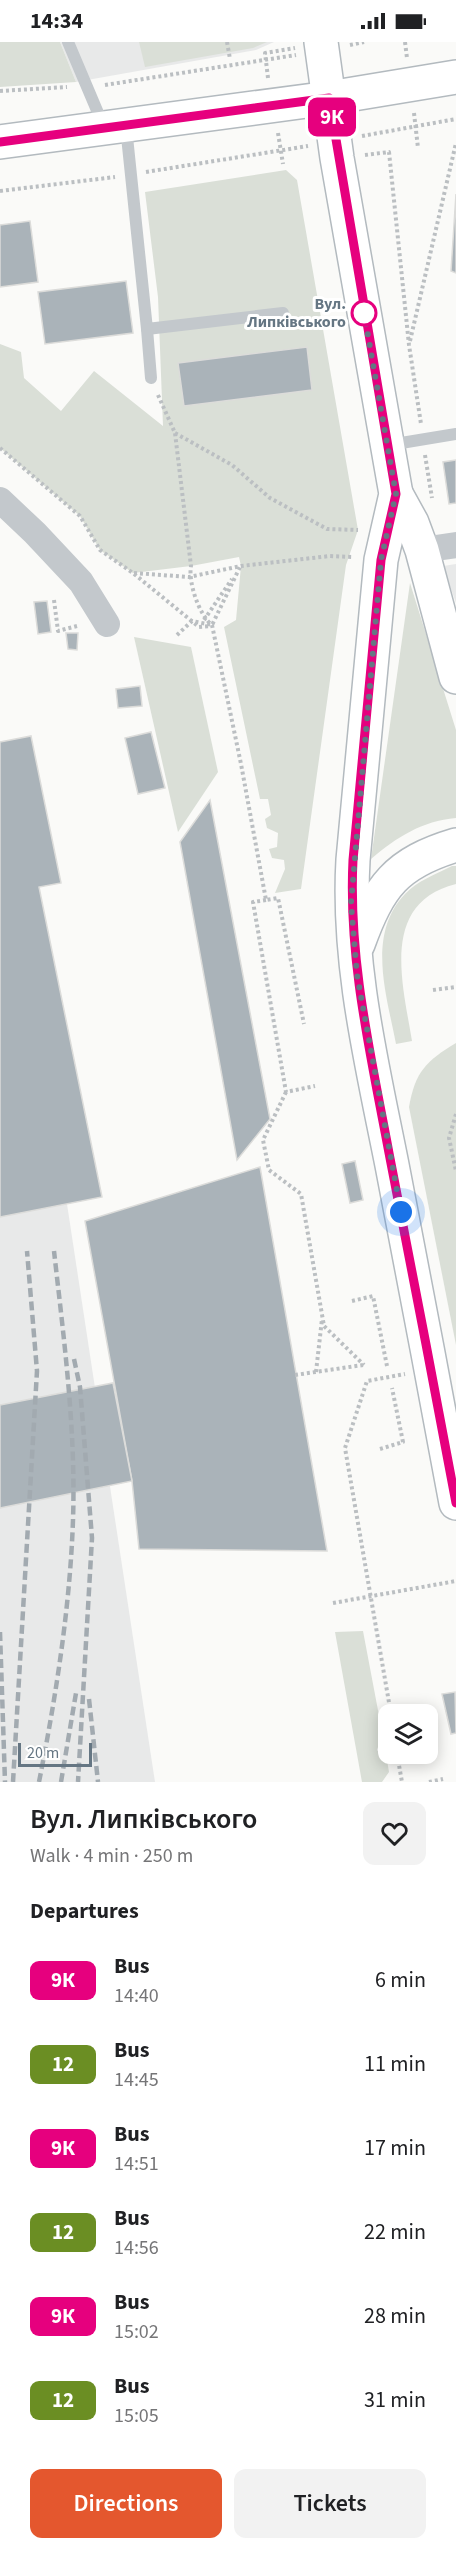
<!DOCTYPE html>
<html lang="en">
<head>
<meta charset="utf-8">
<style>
	:root { --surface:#fff; --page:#f2f2f2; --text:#202124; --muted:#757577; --accent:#e4572e }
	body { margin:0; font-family:"Source Sans 3",sans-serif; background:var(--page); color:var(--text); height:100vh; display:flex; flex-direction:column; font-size:22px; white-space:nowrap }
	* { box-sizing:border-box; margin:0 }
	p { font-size:20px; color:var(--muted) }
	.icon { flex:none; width:33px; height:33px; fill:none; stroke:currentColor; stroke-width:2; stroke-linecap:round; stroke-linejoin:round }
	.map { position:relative; height:1740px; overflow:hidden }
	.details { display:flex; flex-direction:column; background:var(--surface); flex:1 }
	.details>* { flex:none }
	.badge { padding:0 12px; border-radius:9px; font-size:21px; line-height:39px }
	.tools { position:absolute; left:378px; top:1662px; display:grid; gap:12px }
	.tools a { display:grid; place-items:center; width:60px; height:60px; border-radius:12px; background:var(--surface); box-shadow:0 3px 15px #0003; font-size:30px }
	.scale { position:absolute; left:18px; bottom:15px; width:74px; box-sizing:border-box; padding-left:6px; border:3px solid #657683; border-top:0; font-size:16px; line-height:21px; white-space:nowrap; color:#657683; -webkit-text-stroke:4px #fff; paint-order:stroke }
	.you { position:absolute; width:30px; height:30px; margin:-15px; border:4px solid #fff; border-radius:50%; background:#1a73e8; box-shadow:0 0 0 9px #1a73e833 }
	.map>.badge { position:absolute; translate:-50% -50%; box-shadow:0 0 0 3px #fff }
	h2 { padding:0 30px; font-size:22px; line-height:54px }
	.round { display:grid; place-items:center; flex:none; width:63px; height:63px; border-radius:12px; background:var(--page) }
	.summary { display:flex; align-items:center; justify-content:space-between; height:102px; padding:0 30px }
	h1 { font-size:28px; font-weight:600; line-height:45px }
	.action { display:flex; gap:12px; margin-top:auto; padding:12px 30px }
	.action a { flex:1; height:69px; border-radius:12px; background:var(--accent); color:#fff; font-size:24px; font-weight:600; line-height:69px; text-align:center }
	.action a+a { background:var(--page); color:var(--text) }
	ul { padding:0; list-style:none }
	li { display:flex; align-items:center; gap:18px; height:84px; padding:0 30px }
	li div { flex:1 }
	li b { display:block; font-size:22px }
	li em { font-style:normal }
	li .badge { min-width:66px; font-weight:700; text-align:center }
	.status { display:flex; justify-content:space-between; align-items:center; height:42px; padding:0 30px; background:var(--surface); direction:ltr }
	.status svg { height:16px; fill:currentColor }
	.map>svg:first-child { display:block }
	.built { fill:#e8e9e9 }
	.green { fill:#dadfd7 }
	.building { fill:#aab3b9; stroke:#dcdcda; stroke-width:1.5 }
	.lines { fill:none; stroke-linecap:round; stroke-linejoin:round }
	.secondary-casing { stroke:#b3babf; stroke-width:36 }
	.path { stroke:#bbbfc2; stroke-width:4; stroke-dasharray:3 3; stroke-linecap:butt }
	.lane { stroke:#c3c8cc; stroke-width:12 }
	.street { stroke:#c3c8cc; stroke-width:26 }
	.secondary { stroke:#fff; stroke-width:33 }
	.rail { stroke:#a2aab0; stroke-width:4.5; stroke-dasharray:9 4.5; stroke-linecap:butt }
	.line-casing { stroke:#fff; stroke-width:14 }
	.line { stroke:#e6007e; stroke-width:9 }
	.walk { stroke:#657683; stroke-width:6; stroke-dasharray:0 10.8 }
	.stop-dot { fill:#fff; stroke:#e6007e; stroke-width:3 }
	.labels { text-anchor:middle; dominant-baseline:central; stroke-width:6; stroke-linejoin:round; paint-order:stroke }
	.stop-label { font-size:16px; font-weight:bold; fill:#657683; stroke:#fff; text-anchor:end }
</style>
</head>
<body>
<div class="status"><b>14:34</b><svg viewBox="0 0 49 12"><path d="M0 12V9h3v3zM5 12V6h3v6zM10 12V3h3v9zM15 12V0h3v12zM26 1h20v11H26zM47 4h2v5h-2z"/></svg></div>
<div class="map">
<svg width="456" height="1740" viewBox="0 0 456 1740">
	<rect width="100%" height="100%" fill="#fafaf8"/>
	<g class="built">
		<path d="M60,0H274L256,8L76,40Z"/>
		<path d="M456,522V561L443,524Z"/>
		<path d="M67,1162L155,1740H0V1175Z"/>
	</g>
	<g class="green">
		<path d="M0,0H60L76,40L0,45Z"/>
		<path d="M139,0H267L253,6L145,25Z"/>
		<path d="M286,128L297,138L358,488L346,523L301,847L275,851L285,827L284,818L272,816L269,807L277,805L278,791L267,786L265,777L271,773L268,757H260L224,585L236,578L241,524L239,515L191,524L133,531L100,508L80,474L0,406V302L21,310L24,336L61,369L94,329L163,384L158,255L145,150Z"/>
		<path d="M410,541L456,688V776C422,779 397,795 371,817Z"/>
		<path d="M134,595L191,605L218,730L178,790Z"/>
		<path d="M452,824H456V842C379,861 403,943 412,999L396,1002C387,954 366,893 405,852C417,839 436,832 452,824Z"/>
		<path d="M456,1001V1303L409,1065C415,1030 426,1019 456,1001Z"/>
		<path d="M363,1589L384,1700L379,1702L377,1708L380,1712H386L389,1730L382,1740H362L335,1590Z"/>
	</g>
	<g class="building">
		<path d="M456,152V231L451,229Z"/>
		<path d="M30,179L38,240L0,245V183Z"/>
		<path d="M126,239L133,291L45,302L38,250Z"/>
		<path d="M307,305L312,348L184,364L178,321Z"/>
		<path d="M456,418V461L449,462L443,420Z"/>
		<path d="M47,559L51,590L38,592L34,560Z"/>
		<path d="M66,591H78L77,608L68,607Z"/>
		<path d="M140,644L142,664L118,666L116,647Z"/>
		<path d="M151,690L165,746L138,752L125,696Z"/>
		<path d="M31,694L61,841L39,845L102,1155L0,1175V700Z"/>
		<path d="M210,758L270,1077L237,1118L180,800Z"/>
		<path d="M355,1119L363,1158L350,1161L342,1122Z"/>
		<path d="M260,1125L327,1509L139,1507L132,1439L85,1179Z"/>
		<path d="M113,1341L132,1439L0,1466V1363Z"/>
		<path d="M455,1650L456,1691L451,1692L442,1652Z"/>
	</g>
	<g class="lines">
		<defs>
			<g id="secondary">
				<path d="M321,0L337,116L396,452L381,518L353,818C347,921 372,1022 392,1123C414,1236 435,1348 456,1461"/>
				<path d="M0,100L329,56L456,35"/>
				<path d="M396,452L412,481L422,508L456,635"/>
				<path d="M358,902C379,844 396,821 456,803"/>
			</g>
		</defs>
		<use href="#secondary" class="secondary-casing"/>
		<g class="path">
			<path d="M227,0L230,17"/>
			<path d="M405,0L407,16"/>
			<path d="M350,3L364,0"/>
			<path d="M268,36L265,11L295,6"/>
			<path d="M105,43L296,13"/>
			<path d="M0,49L67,45"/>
			<path d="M414,71L418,106"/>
			<path d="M278,91L283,122"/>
			<path d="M362,94L456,77"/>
			<path d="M365,113L389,110L409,303L421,382"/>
			<path d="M146,130L308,104"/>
			<path d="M0,149L115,135"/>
			<path d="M410,299L456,101"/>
			<path d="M158,353L175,391L191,524C188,540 199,573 212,583L241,722L266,858L278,856L304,982"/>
			<path d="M175,391L232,423L270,456L327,487L358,488"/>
			<path d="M0,406L80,474L100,508L133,531L199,585L211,584"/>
			<path d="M425,413L432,456"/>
			<path d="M134,531L189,535L241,524L330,514L353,515"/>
			<path d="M54,558L58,589L77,584"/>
			<path d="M204,578L232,537"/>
			<path d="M177,593L192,579L212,583L240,525"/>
			<path d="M266,858L253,860L286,1050L315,1044"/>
			<path d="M433,948L456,945"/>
			<path d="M286,1050L263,1098L269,1128L301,1152L324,1284L364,1323"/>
			<path d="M456,1072L449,1096L456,1129"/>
			<path d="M352,1259L373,1254L387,1324"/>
			<path d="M316,1330L322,1277"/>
			<path d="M295,1333L363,1323"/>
			<path d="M380,1407L403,1400L392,1346"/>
			<path d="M333,1561L456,1539"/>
			<path d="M391,1672L345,1406L367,1339L405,1332"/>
			<path d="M397,1712L402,1740"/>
			<path d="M429,1740L443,1737"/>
		</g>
		<g class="lane">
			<path d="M68,0L104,85"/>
			<path d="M126,85L147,287L283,271"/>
			<path d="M147,287L151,336"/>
			<path d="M389,403L456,392"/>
		</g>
		<g class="street">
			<path d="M0,458L35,491L81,540L107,582"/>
			<path d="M422,508L456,503"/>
		</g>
		<use href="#secondary" class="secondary"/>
		<g class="rail">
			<path d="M74,1317L80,1345L92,1496L78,1740"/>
			<path d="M0,1590L5,1740"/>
			<path d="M89,1657L98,1740"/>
			<path d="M13,1740L37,1329L27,1209"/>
			<path d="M39,1740C56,1654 70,1565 73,1478C76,1388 64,1298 54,1209"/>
			<path d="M61,1740L76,1651"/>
		</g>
	</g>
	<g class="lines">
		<defs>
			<path id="line" d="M0,100L329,56L396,452L381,518L353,818C348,917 371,1014 389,1111C412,1228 434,1344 456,1461"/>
		</defs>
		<use href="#line" class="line-casing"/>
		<use href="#line" class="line"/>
		<path class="walk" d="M364,271L396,452L381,518L351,861L357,933L401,1170"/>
	</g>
	<circle class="stop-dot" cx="364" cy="271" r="12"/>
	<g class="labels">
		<g class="stop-label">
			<text x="346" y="262">Вул.<tspan x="346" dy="18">Липківського</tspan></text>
		</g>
	</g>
</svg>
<div class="tools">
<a><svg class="icon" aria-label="layers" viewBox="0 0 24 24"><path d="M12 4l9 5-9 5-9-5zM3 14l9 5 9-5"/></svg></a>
</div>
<div class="scale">20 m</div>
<div class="you" style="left:401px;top:1170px"></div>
<b class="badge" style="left:332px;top:75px;background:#e6007e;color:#fff">9К</b>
</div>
<section class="details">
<div class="summary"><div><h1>Вул. Липківського</h1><p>Walk · 4 min · 250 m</p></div><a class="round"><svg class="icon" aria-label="heart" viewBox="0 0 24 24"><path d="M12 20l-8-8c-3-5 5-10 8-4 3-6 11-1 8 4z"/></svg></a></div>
<h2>Departures</h2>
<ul>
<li><span class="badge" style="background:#e6007e;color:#fff">9К</span><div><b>Bus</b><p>14:40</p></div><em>6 min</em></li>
<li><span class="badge" style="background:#6b8e23;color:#fff">12</span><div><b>Bus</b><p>14:45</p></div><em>11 min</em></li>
<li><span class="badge" style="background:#e6007e;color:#fff">9К</span><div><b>Bus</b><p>14:51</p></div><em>17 min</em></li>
<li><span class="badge" style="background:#6b8e23;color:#fff">12</span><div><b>Bus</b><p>14:56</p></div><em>22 min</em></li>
<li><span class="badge" style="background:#e6007e;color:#fff">9К</span><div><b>Bus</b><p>15:02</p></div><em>28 min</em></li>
<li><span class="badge" style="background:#6b8e23;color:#fff">12</span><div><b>Bus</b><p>15:05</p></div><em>31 min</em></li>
</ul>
<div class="action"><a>Directions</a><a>Tickets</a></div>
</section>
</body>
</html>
